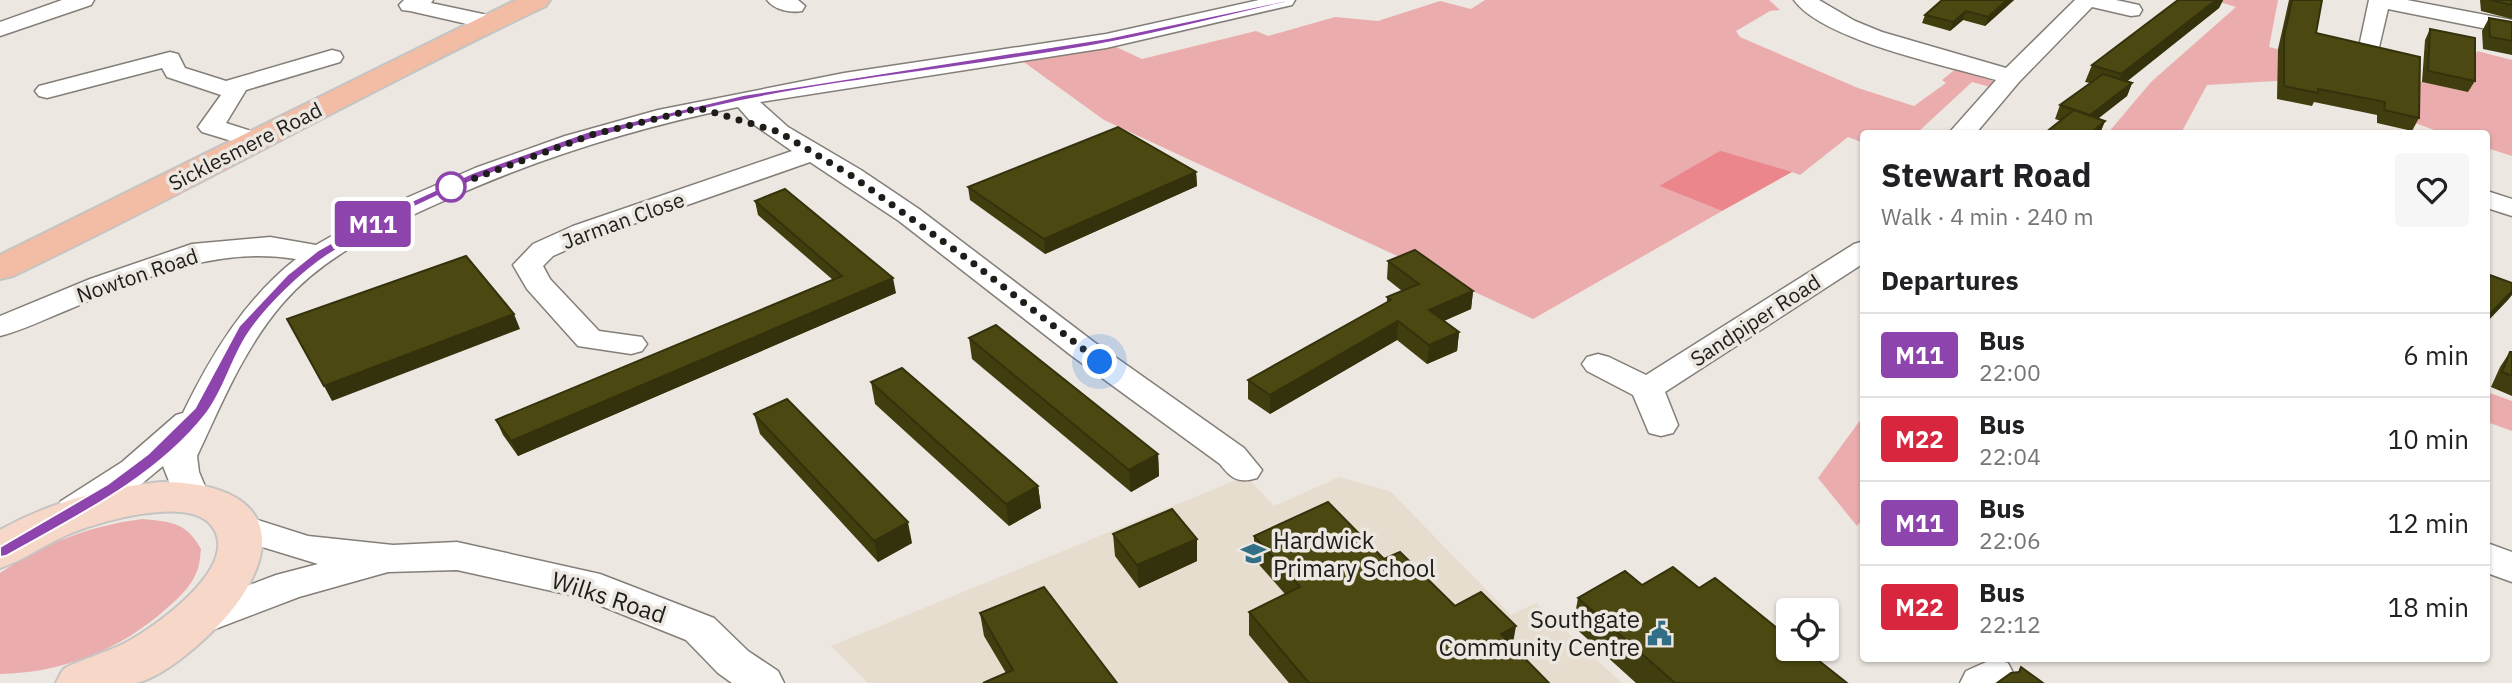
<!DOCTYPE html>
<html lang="en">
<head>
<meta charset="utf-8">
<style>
	:root { --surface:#fff; --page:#f6f6f6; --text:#202124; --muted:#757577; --line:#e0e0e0 }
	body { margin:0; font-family:"IBM Plex Sans",sans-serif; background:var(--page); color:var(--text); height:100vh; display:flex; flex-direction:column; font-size:26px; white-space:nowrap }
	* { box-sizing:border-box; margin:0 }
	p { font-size:23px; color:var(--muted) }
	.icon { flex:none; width:38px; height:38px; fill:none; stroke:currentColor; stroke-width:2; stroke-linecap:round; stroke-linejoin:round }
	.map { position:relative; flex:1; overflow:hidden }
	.sheet { position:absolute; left:1860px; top:130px; width:630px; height:532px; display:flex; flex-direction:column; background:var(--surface); border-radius:7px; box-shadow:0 2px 5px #0004 }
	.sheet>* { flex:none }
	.badge { padding:0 14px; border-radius:5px; font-size:24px; line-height:46px }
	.controls { position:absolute; left:1776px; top:598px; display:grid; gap:14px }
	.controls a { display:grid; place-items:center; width:63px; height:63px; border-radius:7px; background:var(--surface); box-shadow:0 2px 5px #0004; font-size:35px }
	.you { position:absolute; width:35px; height:35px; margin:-18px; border:5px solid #fff; border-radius:50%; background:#1a73e8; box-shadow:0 0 0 10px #1a73e833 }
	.map>.badge { position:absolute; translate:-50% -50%; box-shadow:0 0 0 4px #fff }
	h2 { padding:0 21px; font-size:26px; line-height:63px }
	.round { display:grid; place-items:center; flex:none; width:74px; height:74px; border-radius:7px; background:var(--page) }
	.headline { display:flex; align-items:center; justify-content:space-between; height:119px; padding:0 21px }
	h1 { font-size:33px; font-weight:700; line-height:52px }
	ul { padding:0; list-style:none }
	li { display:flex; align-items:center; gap:21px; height:84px; padding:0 21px; border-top:2px solid var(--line) }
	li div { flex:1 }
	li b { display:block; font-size:26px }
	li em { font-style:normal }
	li .badge { min-width:77px; font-weight:700; text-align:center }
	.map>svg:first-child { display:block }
	.built { fill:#e7ddcf }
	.green { fill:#ebacae }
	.forest { fill:#ea868c }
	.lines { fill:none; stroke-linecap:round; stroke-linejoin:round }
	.minor-casing { stroke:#837e77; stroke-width:3 }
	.major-casing { stroke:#c5c4c3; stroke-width:4 }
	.highway-casing { stroke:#c5c4c3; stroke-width:4 }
	.minor { fill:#fff; fill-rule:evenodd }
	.major { fill:#f7d7c8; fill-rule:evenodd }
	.highway { fill:#f2bda4; fill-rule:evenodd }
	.wall { fill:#403e0f }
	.shaded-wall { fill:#34320c }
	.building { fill:#4b4811; stroke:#34320c; stroke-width:2 }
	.line { fill:#8e44ad; stroke:#fff; stroke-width:2 }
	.walk { stroke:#1f1d1a; stroke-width:7; stroke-dasharray:0 12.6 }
	.stop-dot { fill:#fff; stroke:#8e44ad; stroke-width:3.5 }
	.labels { text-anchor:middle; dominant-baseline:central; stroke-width:7; stroke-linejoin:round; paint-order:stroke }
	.street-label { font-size:21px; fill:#1f1d1a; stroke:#ece7e0 }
	.near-poi-label { font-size:24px; fill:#1f1d1a; stroke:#ece7e0; text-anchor:start }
	.near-street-label { font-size:24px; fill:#1f1d1a; stroke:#ece7e0 }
</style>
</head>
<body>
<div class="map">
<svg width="2512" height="683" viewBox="0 0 2512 683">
	<rect width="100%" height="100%" fill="#ece7e0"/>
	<path class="built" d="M1246,476L1274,506L1339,477L1390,491L1511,615L1536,603L1622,683H868L831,646Z"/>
	<g class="green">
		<path d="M1485,0H1769L1780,10L1770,11L1736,31L1740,37L1858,88L1914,106L1946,83L1942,80L1958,67L1995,82L1990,87L1972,82L1917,133H1864V143L1848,137L1800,175L1792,172L1659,186L1722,211L1533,319L1104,120L1021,60L1114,46L1142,59L1256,31L1268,36L1335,17L1378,21L1440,1L1471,9Z"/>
		<path d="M2213,0H2278L2269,47L2397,79L2399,77L2465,91L2477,51L2512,60V156L2487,148V133H2443L2293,80L2207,85L2181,133H2108L2151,82L2236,7Z"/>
		<path d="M2487,392L2512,401V431L2487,422Z"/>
		<path d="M1864,415V518L1857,526L1818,478Z"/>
		<path d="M142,519C172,522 186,522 201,549C200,556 200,564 197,571C192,585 179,598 167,608C121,650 61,673 0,674V573C45,543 89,526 142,519Z"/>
	</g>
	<path class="forest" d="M1720,151H1721L1792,172L1722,211L1659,186Z"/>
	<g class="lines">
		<defs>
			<g id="minor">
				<path d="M62,0H94L91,5L0,36V22Z"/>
				<path d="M404,0H433L431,3L497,17L500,22L497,27L489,29L410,11L402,10L399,5Z"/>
				<path d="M767,0H798L805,6L802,11C791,13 774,10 767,0Z"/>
				<path d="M1259,0H1295L1292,5L1106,48L760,102L788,127L861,170L919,209L1094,342L1244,448L1262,470L1257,478C1238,484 1231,478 1220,464L1072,356L899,221L810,162L593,238L553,256L543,266L550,279L599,331L642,337L647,344L642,351L631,354L578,346L527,289L513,265L533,244L573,226L792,151L753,124L738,107C634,128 535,159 439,203C383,228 324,256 283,303C244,348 222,403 197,456L199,472L210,498L205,507L192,511L179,507L163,466C139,486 93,528 61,519L56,510L61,501L122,462L176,415L183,413C211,355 245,299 296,259C216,246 143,278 70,309C47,318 24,330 0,336V316L90,279L192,244L270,237L316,245L372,213L475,168L565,136L658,110L844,73L1106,34Z"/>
				<path d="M1794,0H1819L1855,21L1882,32L2006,68L2075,0H2116L2139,5L2142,10L2139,15L2131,16L2092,7L2019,82L1976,133H1949L1996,80C1948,66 1822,40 1794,0Z"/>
				<path d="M2369,0H2407L2512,20V34L2388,9L2379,47H2363L2360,42Z"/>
				<path d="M332,50L340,52L343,57L340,62L246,90L226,123L264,135L268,140L264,145L255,148L202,132L198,127L221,95L167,77L162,68L47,98L39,96L35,91L39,86L170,52L178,54L185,68L226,81Z"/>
				<path d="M2487,191L2512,199V216L2487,208Z"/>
				<path d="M1864,241V263L1665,392L1678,425L1673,433L1661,436L1649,433L1633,395L1587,371L1582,364L1587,357L1598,354L1609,357L1646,375L1854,244Z"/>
				<path d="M239,514L308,536L393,545L457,542L600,574L714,618L748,651L778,671L784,683H732L718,673L686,640L579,597L457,570L388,572L299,597L194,637L180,633L174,622L180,611L276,575L318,564L226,536L220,527L226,518Z"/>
				<path d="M2487,543L2512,552V582L2487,573Z"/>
				<path d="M1993,659L2008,663L2014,675L2010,683H1960L1966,671Z"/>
			</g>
			<path id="major" d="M161,482C297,483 281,572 199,644C183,658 158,678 136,683C117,683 78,683 56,683C58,679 61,672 64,669C69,664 112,650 123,644C153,629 246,564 210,524C186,496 96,522 67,535C44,545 24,560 0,568V530C50,502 104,488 161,482Z"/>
			<path id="highway" d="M516,0H550L546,6C366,91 193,190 13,276L0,279V255Z"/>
		</defs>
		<use href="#minor" class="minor-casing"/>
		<use href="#major" class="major-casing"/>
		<use href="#highway" class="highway-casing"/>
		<use href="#minor" class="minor"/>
		<use href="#major" class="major"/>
		<use href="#highway" class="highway"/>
	</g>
	<g class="wall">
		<path d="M1942,0H2014L1985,26L1963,20L1950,31L1922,23L1925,15Z"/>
		<path d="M2178,0H2223L2219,8L2127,81L2132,83L2127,96L2098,118L2105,121L2100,133H2045L2061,121L2055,119L2060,105L2090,83L2085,82L2092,65Z"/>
		<path d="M2289,0H2322L2316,33L2419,118L2412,131L2377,123V115L2314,102L2312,106L2277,99L2278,49Z"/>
		<path d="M2480,0H2512V19L2481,11Z"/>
		<path d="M2489,18L2512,22V55L2483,49L2482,31Z"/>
		<path d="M2430,29L2475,81L2468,92L2422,82L2425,40Z"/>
		<path d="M1196,172L1197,186L1045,254L970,200L968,187Z"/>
		<path d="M755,201L896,293L518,456L503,435L496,420L833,280L758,215Z"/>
		<path d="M1388,261L1473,291L1471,309L1444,321L1459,332L1457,351L1427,364L1397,340L1270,414L1248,399V380L1387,302V297L1402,291L1387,279Z"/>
		<path d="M969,338L1158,454L1159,476L1131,492L972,359Z"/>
		<path d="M2510,352H2512V396L2491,387L2500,367Z"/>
		<path d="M871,382L1038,486L1041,508L1009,526L875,404Z"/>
		<path d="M754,414L912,543L878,562L760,434Z"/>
		<path d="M1113,534L1197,561L1139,588L1115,556Z"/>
		<path d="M1254,536L1384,559L1455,606L1513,646L1549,683H1289L1249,635V612L1285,594L1254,559Z"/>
		<path d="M1642,585L1699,588L1847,683H1636L1573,626L1578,598Z"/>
		<path d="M980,613L1117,683L1006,673L984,636Z"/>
	</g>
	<g class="shaded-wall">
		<path d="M2007,0H2014L1985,26L1988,17Z"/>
		<path d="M2216,0H2223L2219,8L2115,91L2121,74Z"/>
		<path d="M1966,11L1963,20L1950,31L1953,22Z"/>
		<path d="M2132,83L2127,96L2085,129L2090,115Z"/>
		<path d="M2105,121L2100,133H2091Z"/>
		<path d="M1196,172L1197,186L1045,254L1044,239Z"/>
		<path d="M893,278L896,293L518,456L511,441Z"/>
		<path d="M1473,291L1471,309L1427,328L1429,310Z"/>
		<path d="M2512,291V295L2508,300L2487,322V317Z"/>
		<path d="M514,314L520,329L332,401L324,386Z"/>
		<path d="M1398,321L1397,340L1270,414V395Z"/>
		<path d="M1459,332L1457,351L1427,364L1429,345Z"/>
		<path d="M1158,454L1159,476L1131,492L1129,470Z"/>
		<path d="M1038,486L1041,508L1009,526L1006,504Z"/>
		<path d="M908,522L912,543L878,562L874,541Z"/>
		<path d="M1197,539V561L1139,588L1137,565Z"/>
		<path d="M1516,626L1512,649L1501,634Z"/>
	</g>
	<g class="building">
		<path d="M1942,0H2007L1988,17L1966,11L1953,22L1925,15Z"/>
		<path d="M2178,0H2216L2121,74L2092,65Z"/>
		<path d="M2292,0H2322L2316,33L2420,57L2419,118L2384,110L2385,102L2318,89V93L2284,86V36Z"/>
		<path d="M2490,0H2512V5Z"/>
		<path d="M2489,18L2512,22V41L2490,37Z"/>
		<path d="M2430,29L2475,38V81L2428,71Z"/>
		<path d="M2103,74L2132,83L2090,115L2060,105Z"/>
		<path d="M2074,110L2105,121L2091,133H2045Z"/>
		<path d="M1118,127L1196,172L1044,239L968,187Z"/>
		<path d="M785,189L893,278L511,441L496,420L842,276L755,201Z"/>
		<path d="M1415,250L1473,291L1429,310L1459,332L1429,345L1398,321L1270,395L1248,380L1391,300L1387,297L1419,284L1388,261Z"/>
		<path d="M466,256L514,314L324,386L287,319Z"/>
		<path d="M2487,274L2512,283V291L2487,317Z"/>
		<path d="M996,325L1158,454L1129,470L969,338Z"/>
		<path d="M2510,352H2512V376L2502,372Z"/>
		<path d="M902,368L1038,486L1006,504L871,382Z"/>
		<path d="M787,399L908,522L874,541L754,414Z"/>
		<path d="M1328,502L1384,559L1400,552L1455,606L1481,592L1516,626L1501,634L1549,683H1309L1249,612L1300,587L1254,536Z"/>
		<path d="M1172,509L1197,539L1137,565L1113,534Z"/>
		<path d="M1673,567L1699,588L1715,578L1788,637V649H1804L1847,683H1675L1578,598L1625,571L1642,585Z"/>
		<path d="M1044,587L1117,683H983L1013,670L980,613Z"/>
		<path d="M2021,667L2043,683H1997L2011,673L2019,672Z"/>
	</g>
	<path class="line" d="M1284,3C1225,16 1166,32 1107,43C986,66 861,76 741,101C598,132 452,176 328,255C302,272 268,305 250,331C232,356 225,390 206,414C156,478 75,517 6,556L0,557V547L108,484L148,454L195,408L239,326L287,275L317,251L377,217L472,173L587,132L743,95L1108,38L1287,0V2Z"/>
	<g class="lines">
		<path class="walk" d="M451,187L591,135L699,108L779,132L852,176L973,263L1100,362"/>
	</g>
	<defs>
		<symbol id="school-bare" viewBox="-9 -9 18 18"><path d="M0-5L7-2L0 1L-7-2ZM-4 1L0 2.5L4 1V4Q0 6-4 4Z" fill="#326e86" stroke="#ece7e0" stroke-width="2.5" paint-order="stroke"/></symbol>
		<symbol id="civic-bare" viewBox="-9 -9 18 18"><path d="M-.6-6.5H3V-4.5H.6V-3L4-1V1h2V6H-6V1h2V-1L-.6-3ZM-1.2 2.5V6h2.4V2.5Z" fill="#326e86" stroke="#ece7e0" stroke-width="2.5" paint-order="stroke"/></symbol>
	</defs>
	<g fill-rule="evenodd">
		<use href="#school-bare" x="1236" y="536" width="35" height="35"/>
		<use href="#civic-bare" x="1642" y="616" width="35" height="35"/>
	</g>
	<circle class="stop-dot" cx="451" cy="187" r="14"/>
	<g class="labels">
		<g class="street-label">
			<text transform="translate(245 146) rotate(-27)">Sicklesmere Road</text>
			<text transform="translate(623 220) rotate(-20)">Jarman Close</text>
			<text transform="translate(137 275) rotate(-19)">Nowton Road</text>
			<text transform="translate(1755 320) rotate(-33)">Sandpiper Road</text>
		</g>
		<g class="near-poi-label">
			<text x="1273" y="540">Hardwick<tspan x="1273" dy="28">Primary School</tspan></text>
			<text x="1640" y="619" text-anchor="end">Southgate<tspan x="1640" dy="28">Community Centre</tspan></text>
		</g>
		<g class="near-street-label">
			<text transform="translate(609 597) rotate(18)">Wilks Road</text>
		</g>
	</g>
</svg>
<div class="controls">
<a><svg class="icon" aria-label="locate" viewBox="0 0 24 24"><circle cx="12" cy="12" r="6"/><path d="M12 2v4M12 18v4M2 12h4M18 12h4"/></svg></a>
</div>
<div class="you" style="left:1100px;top:362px"></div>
<b class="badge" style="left:373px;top:224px;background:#8e44ad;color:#fff">M11</b>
<section class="sheet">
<div class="headline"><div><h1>Stewart Road</h1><p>Walk · 4 min · 240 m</p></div><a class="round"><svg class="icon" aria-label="heart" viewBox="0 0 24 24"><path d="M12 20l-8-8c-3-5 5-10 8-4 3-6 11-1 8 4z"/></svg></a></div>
<h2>Departures</h2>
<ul>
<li><span class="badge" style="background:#8e44ad;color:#fff">M11</span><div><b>Bus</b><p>22:00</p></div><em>6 min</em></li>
<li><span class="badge" style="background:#d7263d;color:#fff">M22</span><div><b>Bus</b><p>22:04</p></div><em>10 min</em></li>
<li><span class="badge" style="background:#8e44ad;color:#fff">M11</span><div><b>Bus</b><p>22:06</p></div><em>12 min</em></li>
<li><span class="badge" style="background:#d7263d;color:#fff">M22</span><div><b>Bus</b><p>22:12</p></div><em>18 min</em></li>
</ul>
</section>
</div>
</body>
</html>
